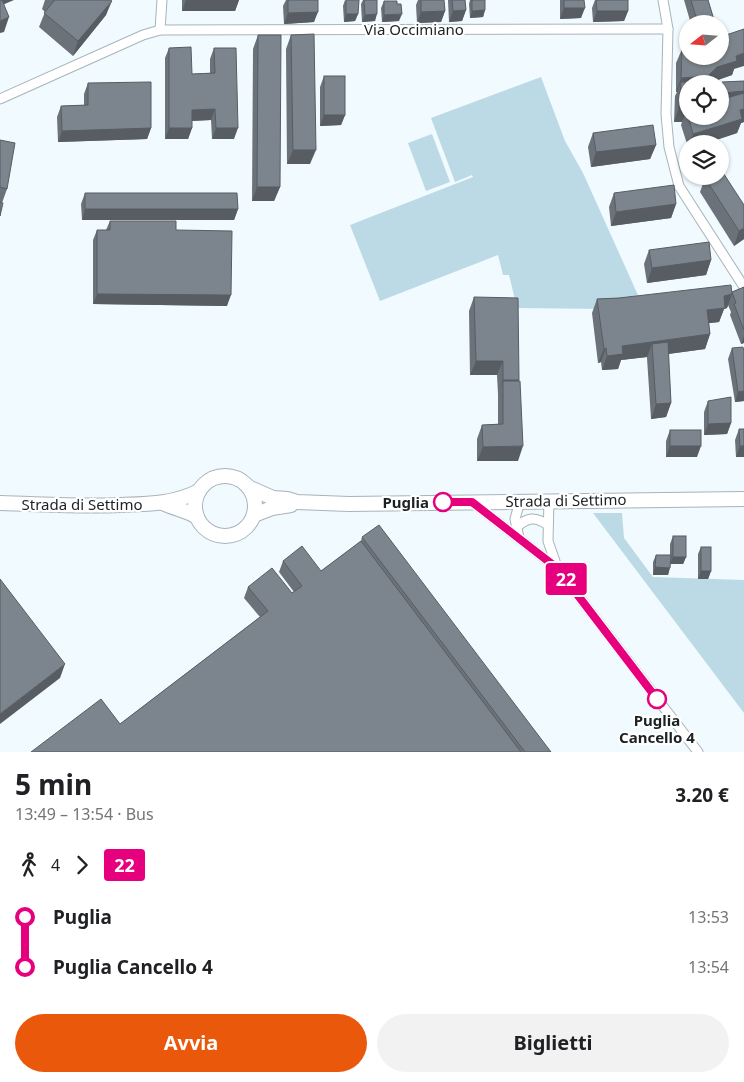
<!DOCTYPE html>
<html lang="it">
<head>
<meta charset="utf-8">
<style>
	:root { --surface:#fff; --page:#f2f2f2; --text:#202124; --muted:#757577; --accent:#ea580c }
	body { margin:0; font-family:"Noto Sans",sans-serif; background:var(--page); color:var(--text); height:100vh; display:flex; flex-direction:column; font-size:19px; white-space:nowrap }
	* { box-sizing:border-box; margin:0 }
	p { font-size:16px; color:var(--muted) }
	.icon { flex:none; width:28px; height:28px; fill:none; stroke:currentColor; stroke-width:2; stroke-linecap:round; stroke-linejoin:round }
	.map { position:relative; height:752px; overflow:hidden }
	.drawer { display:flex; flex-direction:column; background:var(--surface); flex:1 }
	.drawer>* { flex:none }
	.badge { padding:0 10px; border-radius:4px; font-size:18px; line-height:32px }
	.needle { width:32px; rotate:253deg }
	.controls { position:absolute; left:679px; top:15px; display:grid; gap:10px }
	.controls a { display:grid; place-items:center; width:50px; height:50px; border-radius:50%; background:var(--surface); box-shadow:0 1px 4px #0004; font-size:25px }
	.map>.badge { position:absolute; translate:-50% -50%; box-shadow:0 0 0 2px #fff }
	.legs { display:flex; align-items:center; gap:8px; height:55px; padding:0 15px; font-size:16px }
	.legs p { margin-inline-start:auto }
	.overview { display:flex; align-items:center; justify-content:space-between; height:85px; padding:0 15px }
	h1 { font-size:28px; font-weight:700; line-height:38px }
	.primary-button { display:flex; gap:10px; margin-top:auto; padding:10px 15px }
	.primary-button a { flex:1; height:58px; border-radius:30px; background:var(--accent); color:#fff; font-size:20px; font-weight:700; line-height:58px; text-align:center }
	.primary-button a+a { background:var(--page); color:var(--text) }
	ul { padding:0 15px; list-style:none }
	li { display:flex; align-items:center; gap:18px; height:50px; font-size:19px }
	li i { display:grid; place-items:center; width:8px; height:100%; margin:0 6px; background:currentColor }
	li i::after { content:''; width:12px; height:12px; margin:-6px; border:4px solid; border-radius:50%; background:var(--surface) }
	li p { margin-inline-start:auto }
	li:first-child i { background:linear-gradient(#0000 50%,currentColor 0) }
	li:last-child i { background:linear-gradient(currentColor 50%,#0000 0) }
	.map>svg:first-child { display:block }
	.green { fill:#bcdae6 }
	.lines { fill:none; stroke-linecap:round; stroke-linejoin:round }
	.minor-casing { stroke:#a7b4b9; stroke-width:11 }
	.primary-casing { stroke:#a7b4b9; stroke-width:16 }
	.minor { stroke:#fff; stroke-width:9 }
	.primary { stroke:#fff; stroke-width:14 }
	.wall { fill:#6b7279 }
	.shaded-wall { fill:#575d63 }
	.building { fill:#7c858d; stroke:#575d63 }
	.line-1-casing { stroke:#fff; stroke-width:11 }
	.line-1 { stroke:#e6007e; stroke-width:8 }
	.stop-1-dot { fill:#fff; stroke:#e6007e; stroke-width:2.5 }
	.labels { text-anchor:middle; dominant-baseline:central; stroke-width:4.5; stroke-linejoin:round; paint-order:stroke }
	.street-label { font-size:15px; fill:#1c2123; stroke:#fff }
	.stop-label { font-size:15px; font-weight:bold; fill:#1c2123; stroke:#fff; text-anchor:end }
</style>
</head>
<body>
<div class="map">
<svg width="744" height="752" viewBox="0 0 744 752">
	<rect width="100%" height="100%" fill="#f0faff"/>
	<g class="green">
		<path d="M541,77L565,141L583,173L642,304L605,309L517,308L509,275H503L498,255L380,301L350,225L473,177L472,175L455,182L431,118Z"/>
		<path d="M432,134L450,182L426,191L408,143Z"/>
		<path d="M593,513H622L624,538L653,577L744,580V713Z"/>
	</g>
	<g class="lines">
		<defs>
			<g id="minor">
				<path d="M663,0L668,29L666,114L669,147L679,186L744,287"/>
				<path d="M160,30L668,29"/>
				<path d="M0,99L143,35L160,30L162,0"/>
				<path d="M549,500L548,541L557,567"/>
				<path d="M472,502L557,568L698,752"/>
				<path d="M516,528C527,517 535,516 548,525"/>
				<path d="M519,538L515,519L520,501"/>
			</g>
			<g id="primary">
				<circle cx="225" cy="506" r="30"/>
				<path d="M250,488L273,498L287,499L297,502L349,504L744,499"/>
				<path d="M0,503C40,504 80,507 120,505C148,504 174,504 199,491"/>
				<path d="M163,503C175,509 186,510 197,517"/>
				<path d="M254,515L272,508L291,505"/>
			</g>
		</defs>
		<use href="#minor" class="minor-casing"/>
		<use href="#primary" class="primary-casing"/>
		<use href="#minor" class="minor"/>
		<use href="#primary" class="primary"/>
	</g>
	<g class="wall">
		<path d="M45,0H110L106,15L73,56L39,27L45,12L42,9Z"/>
		<path d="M182,0H239L235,11H182Z"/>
		<path d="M286,0H318L314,22L284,24L283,6Z"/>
		<path d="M345,0L358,14L355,21L344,22L343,6Z"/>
		<path d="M363,0H377L375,21L362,22L361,4Z"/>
		<path d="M418,0H444L445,11L441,22L417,23L416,5Z"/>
		<path d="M448,0H465L466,10L462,21L449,22Z"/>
		<path d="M470,0H485V10L483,17L470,18L469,4Z"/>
		<path d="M560,0H584L581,18L560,19Z"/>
		<path d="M595,0H628V11L624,21L593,22L592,8Z"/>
		<path d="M684,0H708L715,24H691Z"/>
		<path d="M384,1L399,21L382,22L381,8Z"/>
		<path d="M258,35L280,187L274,201H252L253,49Z"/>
		<path d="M291,35L310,164H287L286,49Z"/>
		<path d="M169,48L192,74L210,73V59L214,48L234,139H212L211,120L192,121V128L188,139H165V58Z"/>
		<path d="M682,49L734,69L732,75L712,82L688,84V116H720V89L722,82L744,81V122L741,123L737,133L704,144H688V147L681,125L682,122H674L675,96L677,92H676V63Z"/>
		<path d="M324,76L345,115L341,125L320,126V87Z"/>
		<path d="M88,83L151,128L147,139L58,142L57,117L61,106L84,105V94Z"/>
		<path d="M593,133L656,145L650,159L591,167L588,147Z"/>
		<path d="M0,140L7,189L2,203L0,216Z"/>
		<path d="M708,176L744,239L734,246L700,192L705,178Z"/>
		<path d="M85,193L238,209L234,220H82L81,204Z"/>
		<path d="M614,193L676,204L671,218L611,226L609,207Z"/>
		<path d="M110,221L176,230L227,306L93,304V240L97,230H106Z"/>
		<path d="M649,250L711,260L706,275L647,283L644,264Z"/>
		<path d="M744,287V343L741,344L730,315L731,312L728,305L727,308L724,309L719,322L709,323L710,334L705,349L668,354L671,403L666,417L651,419L647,358V357L621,360L618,369L602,370L601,362L598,363L592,313L597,299L732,292Z"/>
		<path d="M474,297L519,381L518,461H477V439L482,425L498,424V394L497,375H470L469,311Z"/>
		<path d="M732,348L744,352V401L735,402L728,359Z"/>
		<path d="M708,401L731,423L727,434L704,435V412Z"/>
		<path d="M739,429H744V457H736L735,440Z"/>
		<path d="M670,430L697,457H666V441Z"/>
		<path d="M673,536L686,557L683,564H670L668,575H653V562L656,555H670V544Z"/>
		<path d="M362,537L551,752H31L120,724L260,617L244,598L248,587L292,593L294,592L279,572L283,561L321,571L361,541Z"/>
		<path d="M701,547L711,571L708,579H698V554Z"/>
	</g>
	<g class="shaded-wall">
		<path d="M0,0H14L0,6Z"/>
		<path d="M186,0H239L235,11H182Z"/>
		<path d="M112,1L106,15L73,56L78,41Z"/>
		<path d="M564,8H585L581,18L560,19Z"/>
		<path d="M466,10L462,21L449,22L453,11Z"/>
		<path d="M485,10L483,17L470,18L472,11Z"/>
		<path d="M445,11L441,22L417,23L421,12Z"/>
		<path d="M597,11H628L624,21L593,22Z"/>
		<path d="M318,12L314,22L284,24L288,13Z"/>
		<path d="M346,14H358L355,21L344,22Z"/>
		<path d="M377,14L375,21L362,22L365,15Z"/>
		<path d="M402,14L399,21L382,22L384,15Z"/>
		<path d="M9,17L4,32L0,33V21Z"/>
		<path d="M744,53V66L734,69L732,75L712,82L709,84H688L681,82L677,92H676L681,78L717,67L736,56Z"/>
		<path d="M744,91V97L720,102L723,93Z"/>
		<path d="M679,107L688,108V116L686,111L682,122H674Z"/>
		<path d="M215,109L211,120L188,121L192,110Z"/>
		<path d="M744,109V122L741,123L737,133L704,144H690L693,134L740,110Z"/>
		<path d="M324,115H345L341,125L320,126Z"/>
		<path d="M151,128L147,139L58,142L62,131Z"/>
		<path d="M169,128H192L188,139H165Z"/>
		<path d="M216,128H238L234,139H212Z"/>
		<path d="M656,145L650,159L591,167L596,152Z"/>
		<path d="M293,150H316L310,164H287Z"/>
		<path d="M257,187H280L274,201H252Z"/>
		<path d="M676,204L671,218L611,226L616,212Z"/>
		<path d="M85,209H238L234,220H82Z"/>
		<path d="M744,228V239L734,246L739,231Z"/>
		<path d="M711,260L706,275L647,283L652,268Z"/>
		<path d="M97,294L231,295L227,306L93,304Z"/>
		<path d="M732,294L727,308L724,309L719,322L702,324L707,310L724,296Z"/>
		<path d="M710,334L705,349L653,356L652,344L647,357L621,360L618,369L602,370L607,356L622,346Z"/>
		<path d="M744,336V343L741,344Z"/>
		<path d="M606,348L601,362L598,363L604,349Z"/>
		<path d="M476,361H503L497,375H470Z"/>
		<path d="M503,380H519L514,394L503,381L498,394Z"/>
		<path d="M744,391V401L735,402L738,392Z"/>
		<path d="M671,403L666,417L651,419L656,404Z"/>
		<path d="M731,423L727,434L704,435L708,424Z"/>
		<path d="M523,446L518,461H477L483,447Z"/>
		<path d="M670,446H701L697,457H666Z"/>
		<path d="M740,446H744V457H736Z"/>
		<path d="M673,557H686L683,564H670Z"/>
		<path d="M655,567L670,568L668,575H653Z"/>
		<path d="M701,571H711L708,579H698Z"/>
		<path d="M65,664L60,678L0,724V714Z"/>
	</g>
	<g class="building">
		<path d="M0,0H2L9,17L0,21Z"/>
		<path d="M53,0H110L112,1L78,41L44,13L54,1Z"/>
		<path d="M288,0H318V12L288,13Z"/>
		<path d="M346,0H359L358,14H346Z"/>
		<path d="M364,0H377V14L365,15Z"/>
		<path d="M421,0H444L445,11L421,12Z"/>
		<path d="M452,0H465L466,10L453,11Z"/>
		<path d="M472,0H485V10L472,11Z"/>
		<path d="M564,0H584L585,8H564Z"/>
		<path d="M596,0H628V11H597Z"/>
		<path d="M691,0H708L715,23L698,24Z"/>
		<path d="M384,1H397V4H401L402,14L384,15Z"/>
		<path d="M744,29V53L736,56L737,61L717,67L708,76L681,78L682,49L688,47V56H720V37Z"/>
		<path d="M314,34L316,150H293L291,35Z"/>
		<path d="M258,35H281L280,187H257Z"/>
		<path d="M191,47L192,74L215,73L214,48H236L238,128H216L215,109L192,110V128H169V48Z"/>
		<rect x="324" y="76" width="21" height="39"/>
		<path d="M744,81V91L723,93L722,82Z"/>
		<path d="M151,82V128L62,131L61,106L88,105V83Z"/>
		<path d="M681,82L699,83V84H688V108L679,107Z"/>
		<path d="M744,93V109L740,110L742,119L693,134L688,116H720V100Z"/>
		<path d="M653,125L656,145L596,152L593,133Z"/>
		<path d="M0,140L15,143L7,189L0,187Z"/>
		<path d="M720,168L744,205V228L739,231L705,178L708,176H720Z"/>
		<path d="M674,185L676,204L616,212L614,193Z"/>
		<path d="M85,193H237L238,209H85Z"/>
		<path d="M0,202L3,203L0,216Z"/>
		<path d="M110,221H176V230L232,231L231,295L97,294V230H110Z"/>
		<path d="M709,242L711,260L652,268L649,250Z"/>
		<path d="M731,285L732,294L724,296L725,308L707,310L710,334L622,346L623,354L607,356L606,348L604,349L597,299L619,298Z"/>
		<path d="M744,287V330L734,304L736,303L732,292Z"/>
		<path d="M474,297L518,298L519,380H503V361H476Z"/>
		<path d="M668,342L671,403L656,404L652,344Z"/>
		<path d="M743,347L744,352V391L738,392L732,348Z"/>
		<path d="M503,381H520L523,446L483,447L482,425L503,424Z"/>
		<path d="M731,397V423L708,424V401Z"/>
		<path d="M739,429H744V446H740Z"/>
		<rect x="670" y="430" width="31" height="16"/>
		<path d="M379,525L551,752H525L362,537Z"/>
		<rect x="673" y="536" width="13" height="21"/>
		<path d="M361,541L521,752H31L101,699L120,724L268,611L248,587L272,568L292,593L302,586L283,561L302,546L321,571Z"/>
		<rect x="701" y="547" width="10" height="24"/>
		<path d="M656,555H671L670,568L655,567Z"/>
		<path d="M0,579L65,664L0,714Z"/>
	</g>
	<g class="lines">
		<defs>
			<path id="line-1" d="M443,502H472L557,568L657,699"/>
		</defs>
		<use href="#line-1" class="line-1-casing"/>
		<use href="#line-1" class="line-1"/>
	</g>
	<g class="stop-1-dot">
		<circle cx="443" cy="502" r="9"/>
		<circle cx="657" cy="699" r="9"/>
	</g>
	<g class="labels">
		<g class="street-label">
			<text x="414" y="29">Via Occimiano</text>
			<text transform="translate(566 500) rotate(-1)">Strada di Settimo</text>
			<text x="82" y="504">Strada di Settimo</text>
		</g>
		<g class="stop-label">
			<text x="429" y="502">Puglia</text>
			<text x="657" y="720" text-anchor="middle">Puglia<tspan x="657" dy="17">Cancello 4</tspan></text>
		</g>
	</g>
</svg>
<div class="controls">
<a><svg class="needle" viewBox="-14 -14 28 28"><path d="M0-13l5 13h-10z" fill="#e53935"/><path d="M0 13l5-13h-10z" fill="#757577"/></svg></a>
<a><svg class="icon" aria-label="locate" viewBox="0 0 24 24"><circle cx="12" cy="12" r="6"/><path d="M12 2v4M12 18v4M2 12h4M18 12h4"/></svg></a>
<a><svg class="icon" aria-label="layers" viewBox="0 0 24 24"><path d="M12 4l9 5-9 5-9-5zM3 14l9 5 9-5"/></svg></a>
</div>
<b class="badge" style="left:566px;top:579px;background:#e6007e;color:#fff">22</b>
</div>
<section class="drawer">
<div class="overview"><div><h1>5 min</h1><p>13:49 – 13:54 · Bus</p></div><b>3.20 €</b></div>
<div class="legs"><svg class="icon" aria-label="walk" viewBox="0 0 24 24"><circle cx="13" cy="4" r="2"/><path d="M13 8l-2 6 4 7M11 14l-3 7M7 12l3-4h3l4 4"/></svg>4<svg class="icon" aria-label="forward" viewBox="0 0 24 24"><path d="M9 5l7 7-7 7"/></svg><b class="badge" style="background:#e6007e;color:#fff">22</b></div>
<ul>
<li><i style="color:#e6007e"></i><b>Puglia</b><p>13:53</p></li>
<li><i style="color:#e6007e"></i><b>Puglia Cancello 4</b><p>13:54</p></li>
</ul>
<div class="primary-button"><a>Avvia</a><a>Biglietti</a></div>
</section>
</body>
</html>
